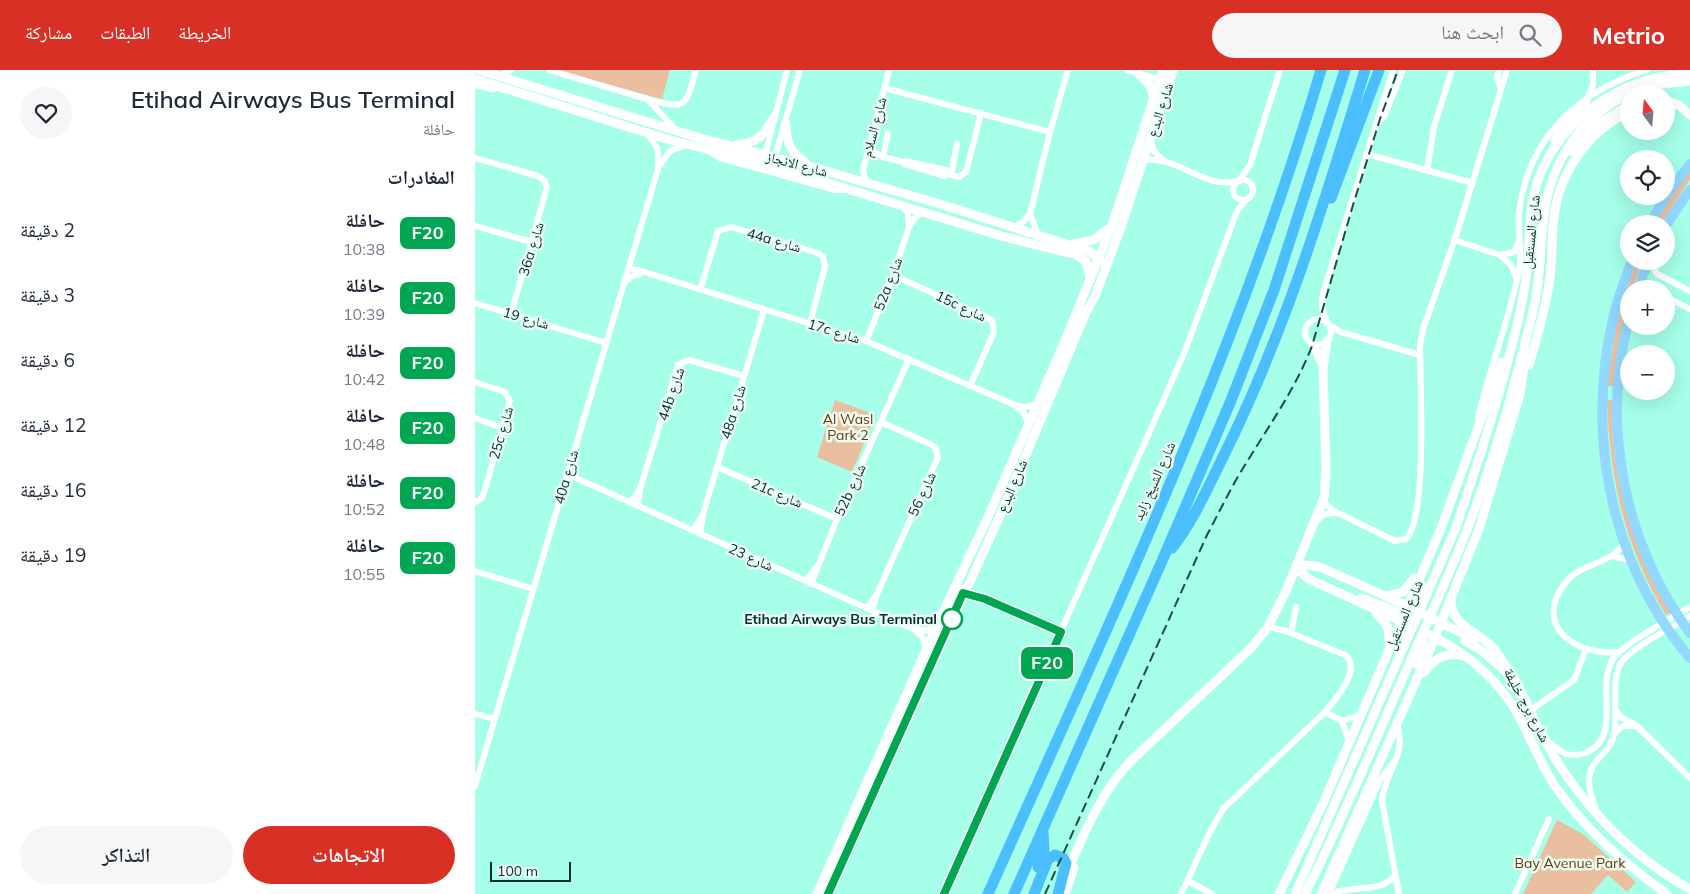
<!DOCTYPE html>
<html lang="ar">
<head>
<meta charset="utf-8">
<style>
	:root { --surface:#fff; --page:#f6f6f7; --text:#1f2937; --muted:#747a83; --accent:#d93025 }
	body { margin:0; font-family:Mulish,"Noto Naskh Arabic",sans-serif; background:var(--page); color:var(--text); direction:rtl; height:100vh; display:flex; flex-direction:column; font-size:19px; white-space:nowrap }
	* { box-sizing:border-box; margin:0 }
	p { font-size:16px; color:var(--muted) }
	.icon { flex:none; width:28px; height:28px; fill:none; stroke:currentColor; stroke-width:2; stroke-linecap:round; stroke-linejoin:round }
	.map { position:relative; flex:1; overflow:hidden; direction:ltr }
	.panel { display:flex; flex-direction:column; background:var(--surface); width:475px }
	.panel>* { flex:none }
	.badge { padding:0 10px; border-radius:8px; font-size:18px; line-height:32px }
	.needle { width:32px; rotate:344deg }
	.tools { position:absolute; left:1145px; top:15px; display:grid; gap:10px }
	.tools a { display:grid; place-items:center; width:55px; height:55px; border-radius:50%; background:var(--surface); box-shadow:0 5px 20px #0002; font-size:25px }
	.scale { position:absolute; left:15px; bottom:12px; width:81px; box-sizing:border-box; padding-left:5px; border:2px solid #052e26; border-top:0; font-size:14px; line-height:18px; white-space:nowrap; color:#052e26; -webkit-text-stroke:4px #ebfcf7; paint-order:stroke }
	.map>.badge { position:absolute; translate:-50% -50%; box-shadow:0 0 0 2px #fff }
	h2 { padding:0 20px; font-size:19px; line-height:45px }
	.round { display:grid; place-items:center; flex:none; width:52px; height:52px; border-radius:26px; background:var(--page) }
	.headline { display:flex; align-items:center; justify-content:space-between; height:85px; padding:0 20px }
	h1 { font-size:24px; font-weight:600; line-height:38px }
	.action { display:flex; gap:10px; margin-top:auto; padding:10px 20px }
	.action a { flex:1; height:58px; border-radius:30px; background:var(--accent); color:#fff; font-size:20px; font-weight:600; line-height:58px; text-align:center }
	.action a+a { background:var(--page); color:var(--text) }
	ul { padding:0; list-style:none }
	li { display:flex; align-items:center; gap:15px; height:65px; padding:0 20px }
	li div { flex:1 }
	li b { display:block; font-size:19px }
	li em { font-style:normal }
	li .badge { min-width:55px; font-weight:700; text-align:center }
	header { display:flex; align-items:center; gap:30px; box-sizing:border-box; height:70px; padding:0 25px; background:var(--accent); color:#fff }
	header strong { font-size:24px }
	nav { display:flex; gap:28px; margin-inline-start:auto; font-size:18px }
	.search { width:350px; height:45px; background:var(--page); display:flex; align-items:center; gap:12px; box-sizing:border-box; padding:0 18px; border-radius:28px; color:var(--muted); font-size:19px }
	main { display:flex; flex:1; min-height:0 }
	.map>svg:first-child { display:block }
	.green { fill:#e9bfa0 }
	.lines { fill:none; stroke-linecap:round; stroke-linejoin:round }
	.street { stroke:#fff; stroke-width:6 }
	.secondary { stroke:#fff; stroke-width:9 }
	.primary { stroke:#92d8ff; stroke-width:10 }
	.highway { stroke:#4abeff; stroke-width:11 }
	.rail { stroke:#1d4d43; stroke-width:2; stroke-dasharray:10 5; stroke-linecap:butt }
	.line-casing { stroke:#fff; stroke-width:11 }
	.line { stroke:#00a651; stroke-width:8 }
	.stop-dot { fill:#fff; stroke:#00a651; stroke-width:2.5 }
	.labels { text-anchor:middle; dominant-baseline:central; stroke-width:5; stroke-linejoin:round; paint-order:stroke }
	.street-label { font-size:14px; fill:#052e26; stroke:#ebfcf7 }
	.park-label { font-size:14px; fill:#6f3800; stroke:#ebfcf7 }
	.stop-label { font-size:14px; font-weight:bold; fill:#052e26; stroke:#ebfcf7; text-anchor:end }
</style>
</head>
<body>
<header>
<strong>Metrio</strong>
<div class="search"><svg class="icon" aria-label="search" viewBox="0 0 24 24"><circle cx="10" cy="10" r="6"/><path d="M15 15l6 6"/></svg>ابحث هنا</div>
<nav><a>الخريطة</a><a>الطبقات</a><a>مشاركة</a></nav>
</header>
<main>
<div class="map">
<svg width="1215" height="824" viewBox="0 0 1215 824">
	<rect width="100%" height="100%" fill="#a5ffe9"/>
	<g class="green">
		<path d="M78,0H195L187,29Z"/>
		<path d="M1215,100V109L1186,154H1180L1199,121Z"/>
		<path d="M1161,191H1167L1157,219H1154L1138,316H1132L1141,256Z"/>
		<path d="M360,330L401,345L377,402L342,387Z"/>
		<path d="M1132,330H1137C1135,404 1156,480 1197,542L1191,545C1149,475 1135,410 1132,330Z"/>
		<path d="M1082,750L1108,764L1161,812L1152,822L1133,805L1116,824H1048Z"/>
	</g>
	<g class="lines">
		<g class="street">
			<path d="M74,0L172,29L201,60"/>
			<path d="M652,0L689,11"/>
			<path d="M1024,0L1022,8L1026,19"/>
			<path d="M25,6L36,0"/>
			<path d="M0,15L16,19L25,17"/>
			<path d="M409,18L575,62"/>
			<path d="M173,30C213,39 210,38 221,0"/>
			<path d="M1112,30L1118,15V0"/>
			<path d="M901,54L909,47L928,0"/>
			<path d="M676,71L679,81L688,90"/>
			<path d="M393,79L408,87L428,92"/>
			<path d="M233,81L245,88L360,120H369"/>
			<path d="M892,84L998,113"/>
			<path d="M408,87L413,63"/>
			<path d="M0,88L63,106L69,110L72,117L36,244"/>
			<path d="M289,89L312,0"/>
			<path d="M299,90L325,0"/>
			<path d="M669,90C702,85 730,120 762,111"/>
			<path d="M430,91L471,100L473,104L469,106L429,94Z"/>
			<path d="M185,95L195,81L211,75"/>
			<path d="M952,100L959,57L977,0"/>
			<path d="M473,104L484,107L491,102L506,43"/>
			<path d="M476,105L482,74"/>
			<circle cx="768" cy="120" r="10"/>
			<path d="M764,111L775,95L805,0"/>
			<path d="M391,113L388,100L414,0"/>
			<path d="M427,136L433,143L434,155"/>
			<path d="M0,156L57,172"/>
			<path d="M536,157L547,153L555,144"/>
			<path d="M563,165L555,144L575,62L593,0"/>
			<path d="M979,170L1025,185L1036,195L1042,210"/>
			<path d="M1025,185L1039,182L1044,171"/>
			<path d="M1175,191L1182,204L1215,221"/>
			<path d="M153,199L163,200L391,271L540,335L550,337L563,334"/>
			<path d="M418,205L517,250L519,262L495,316"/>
			<path d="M150,212L156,207L165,204"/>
			<path d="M225,220L243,161L256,157L343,183L348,187L350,197L335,253"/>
			<path d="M1191,227L1215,239"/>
			<path d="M0,233L131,273"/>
			<circle cx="843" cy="262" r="13"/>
			<path d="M852,252L847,237L848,223L918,0"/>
			<path d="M855,256L866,262L945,285"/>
			<path d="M391,271L418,205L434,157L440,148L448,142"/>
			<path d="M0,312L30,322L35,331L9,423L6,429L0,432"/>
			<path d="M543,338L549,343L553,354"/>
			<path d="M1003,347C1015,298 1034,250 1044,201C1048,182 1042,163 1044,144C1051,70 1103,21 1172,0"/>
			<path d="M0,348L28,358"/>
			<path d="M242,397L362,449"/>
			<path d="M92,404L436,558L451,561L462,556"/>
			<path d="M848,431L857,440L920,471L931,469C953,447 945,311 945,275L948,259L980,169L1032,0"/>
			<path d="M155,433L165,419"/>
			<path d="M163,436L165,419L203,295L214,290L269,306"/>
			<path d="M841,452L849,444L860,443"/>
			<path d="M218,461L228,444"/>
			<path d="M225,464L228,444L289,240"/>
			<path d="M1137,486L1157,491"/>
			<path d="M0,501L58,519"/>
			<path d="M331,511L342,496"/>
			<path d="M336,514L362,449L434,289"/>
			<path d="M510,529L586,562"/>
			<path d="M392,538L402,524"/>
			<path d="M397,541L402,524L463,387L460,377L455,374L406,352"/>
			<path d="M441,561L448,568L451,580"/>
			<path d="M816,563L821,537"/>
			<path d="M1144,582C1101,587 1056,555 1091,512C1107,492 1137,495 1150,472"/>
			<path d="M1056,640L1099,610L1111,579"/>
			<path d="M1141,641L1147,648L1161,655L1215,708"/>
			<path d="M850,642L867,651L874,671"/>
			<path d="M0,644L20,649"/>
			<path d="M867,651L885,645"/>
			<path d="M921,654C934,682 909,703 907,731L924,824"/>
			<path d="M1140,663L1148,656H1159"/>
			<path d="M1069,668C1076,673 1084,681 1091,684C1098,686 1104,685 1110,683C1149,668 1120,616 1138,589C1151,571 1195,550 1215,537"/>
			<path d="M0,716L183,99V79L172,63"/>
			<path d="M1121,740C1114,721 1108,703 1125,687C1131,681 1137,674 1139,665C1144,644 1134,607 1148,590C1164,573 1195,559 1215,546"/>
			<path d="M713,811L737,824"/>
			<path d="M469,824L678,354L710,281L762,141L771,130"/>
			<path d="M706,824L733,766L748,739L850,642C860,630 888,598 870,585L811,561L793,557"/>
			<path d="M854,824L905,710L918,693"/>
			<path d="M856,824C877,814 907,824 920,805"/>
			<path d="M1040,824L1074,749"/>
		</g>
		<g class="secondary">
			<path d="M4,0L225,68L337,97L465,134L616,182L625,191"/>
			<path d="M664,4L675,15L679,28"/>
			<path d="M0,9L195,70L288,93L526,166L602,185L611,191L615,206"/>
			<path d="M1154,24L1186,14L1215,11"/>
			<path d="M1191,30L1205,36L1215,45"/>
			<path d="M311,53C311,72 315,82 330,92"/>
			<path d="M1080,71L1092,51L1111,31"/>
			<path d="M261,75C285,72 287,67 299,47"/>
			<path d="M1095,81L1123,54L1154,35"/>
			<path d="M598,174L619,170L633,159"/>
			<path d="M838,274L846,291"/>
			<path d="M1054,295C1062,268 1070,241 1074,214C1078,191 1076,168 1079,146C1085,102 1113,61 1154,42"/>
			<path d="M823,494L845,497L937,538"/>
			<path d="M821,498L834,509L930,553"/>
			<path d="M485,519L488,523L510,529"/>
			<path d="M912,526L928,522L939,508"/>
			<path d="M886,528L934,546"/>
			<path d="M976,531C977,557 1002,560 1017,577C1021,581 1025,587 1028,592C1046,615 1055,643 1069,669C1102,730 1153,785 1215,819"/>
			<path d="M901,542L913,558L914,574"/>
			<path d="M946,543L942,531L947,516"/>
			<path d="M949,544L1000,570"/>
			<path d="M955,565C995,584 1027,613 1047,652C1058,674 1067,696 1080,716C1109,758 1151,795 1192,824"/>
			<path d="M990,571L1006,580L1035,605"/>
			<path d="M942,595L948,577V566"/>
			<path d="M949,602C960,588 971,581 989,586"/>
			<path d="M592,802C610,762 627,719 659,688L776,578L793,557L811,521L849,428L851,401L848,299L852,271"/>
			<path d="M342,824L469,540L514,445L592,266L637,155L688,0"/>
			<path d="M353,824L528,439L610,245L620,226L645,160L698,0"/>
			<path d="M590,824L599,798"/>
			<path d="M804,824L847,736L965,461L1027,292"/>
			<path d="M820,824L980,460C1004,390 1027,320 1044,247C1048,228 1052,208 1053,188C1055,166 1054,145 1059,124C1075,55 1145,4 1215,4"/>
			<path d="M830,824C864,757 893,688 923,619C945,568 969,517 990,465C1018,393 1040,316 1058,241C1066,209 1065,177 1069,145C1076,92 1105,47 1154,24"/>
			<path d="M846,824L957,575L1004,459L1045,324L1051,281"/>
		</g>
		<g class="primary">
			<path d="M1191,126L1215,94"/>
			<path d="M1175,154L1191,126"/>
			<path d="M1191,155L1215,120"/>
			<path d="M1157,191C1103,321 1123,480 1215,588"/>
			<path d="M1163,219L1173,191"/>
			<path d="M1154,249C1125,355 1150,475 1215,563"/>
		</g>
		<g class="highway">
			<path d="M856,128L904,0"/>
			<path d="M697,478C719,450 733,417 749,385C810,262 850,131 890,0"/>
			<path d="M563,797L569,779L568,762"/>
			<path d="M513,824C634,553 762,285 846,0"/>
			<path d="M539,824L687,491L755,333L799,220L870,0"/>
			<path d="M559,824L573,789L580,785L588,788L591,793L583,824"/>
		</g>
		<path class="rail" d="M570,824L732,465C742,446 751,428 761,410C787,365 818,325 837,276L878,135L905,49L923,0"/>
	</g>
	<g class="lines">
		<defs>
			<path id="line" d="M353,824L488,523L510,529L586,562L469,824"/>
		</defs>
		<use href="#line" class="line-casing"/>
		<use href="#line" class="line"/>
	</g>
	<circle class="stop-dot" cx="477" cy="549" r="10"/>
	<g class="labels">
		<g class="street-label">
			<text transform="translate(685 40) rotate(-72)">شارع البدع</text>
			<text transform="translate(399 57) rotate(-75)">شارع السلام</text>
			<text transform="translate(322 94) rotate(15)">شارع الانجاز</text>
			<text transform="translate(1056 162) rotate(-84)">شارع المستقبل</text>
			<text transform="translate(299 170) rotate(16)">44a شارع</text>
			<text transform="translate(56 179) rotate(-73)">36a شارع</text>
			<text transform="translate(413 214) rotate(-69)">52a شارع</text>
			<text transform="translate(486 236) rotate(25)">15c شارع</text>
			<text transform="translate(51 248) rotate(16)">شارع 19</text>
			<text transform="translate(359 261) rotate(17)">17c شارع</text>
			<text transform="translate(196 324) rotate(-71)">44b شارع</text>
			<text transform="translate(258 342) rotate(-73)">48a شارع</text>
			<text transform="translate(26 363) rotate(-74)">25c شارع</text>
			<text transform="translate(91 407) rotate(-74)">40a شارع</text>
			<text transform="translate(679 411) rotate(-66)">شارع الشيخ زايد</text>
			<text transform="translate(537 416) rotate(-67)">شارع البدع</text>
			<text transform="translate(375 420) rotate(-65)">52b شارع</text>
			<text transform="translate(302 423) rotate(23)">21c شارع</text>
			<text transform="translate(447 424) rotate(-65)">شارع 56</text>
			<text transform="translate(276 487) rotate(24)">شارع 23</text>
			<text transform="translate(929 545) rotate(-67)">شارع المستقبل</text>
			<text transform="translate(1052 635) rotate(62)">شارع برج خليفة</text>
		</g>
		<g class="park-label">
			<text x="373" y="349">Al Wasl<tspan x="373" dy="16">Park 2</tspan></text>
			<text x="1095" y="793">Bay Avenue Park</text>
		</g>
		<g class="stop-label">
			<text x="462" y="549">Etihad Airways Bus Terminal</text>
		</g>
	</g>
</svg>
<div class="tools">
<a><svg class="needle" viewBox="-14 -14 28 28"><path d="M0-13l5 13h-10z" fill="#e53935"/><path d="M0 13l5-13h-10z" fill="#747a83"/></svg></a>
<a><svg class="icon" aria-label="locate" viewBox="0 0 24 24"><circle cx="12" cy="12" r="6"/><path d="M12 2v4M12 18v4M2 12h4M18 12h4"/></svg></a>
<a><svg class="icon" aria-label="layers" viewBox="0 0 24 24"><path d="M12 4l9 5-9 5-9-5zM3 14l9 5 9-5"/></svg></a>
<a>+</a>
<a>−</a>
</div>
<div class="scale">100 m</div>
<b class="badge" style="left:572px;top:593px;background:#00a651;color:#fff">F20</b>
</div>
<section class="panel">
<div class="headline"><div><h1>Etihad Airways Bus Terminal</h1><p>حافلة</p></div><a class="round"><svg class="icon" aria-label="heart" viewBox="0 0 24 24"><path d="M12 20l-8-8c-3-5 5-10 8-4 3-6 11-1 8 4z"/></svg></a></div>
<h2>المغادرات</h2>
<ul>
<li><span class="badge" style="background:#00a651;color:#fff">F20</span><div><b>حافلة</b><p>10:38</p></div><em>2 دقيقة</em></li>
<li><span class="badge" style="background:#00a651;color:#fff">F20</span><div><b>حافلة</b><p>10:39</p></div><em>3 دقيقة</em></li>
<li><span class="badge" style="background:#00a651;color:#fff">F20</span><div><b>حافلة</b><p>10:42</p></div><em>6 دقيقة</em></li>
<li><span class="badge" style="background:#00a651;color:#fff">F20</span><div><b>حافلة</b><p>10:48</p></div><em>12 دقيقة</em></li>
<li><span class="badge" style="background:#00a651;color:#fff">F20</span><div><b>حافلة</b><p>10:52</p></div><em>16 دقيقة</em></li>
<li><span class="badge" style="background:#00a651;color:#fff">F20</span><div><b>حافلة</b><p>10:55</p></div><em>19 دقيقة</em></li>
</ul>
<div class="action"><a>الاتجاهات</a><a>التذاكر</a></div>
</section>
</main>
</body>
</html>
